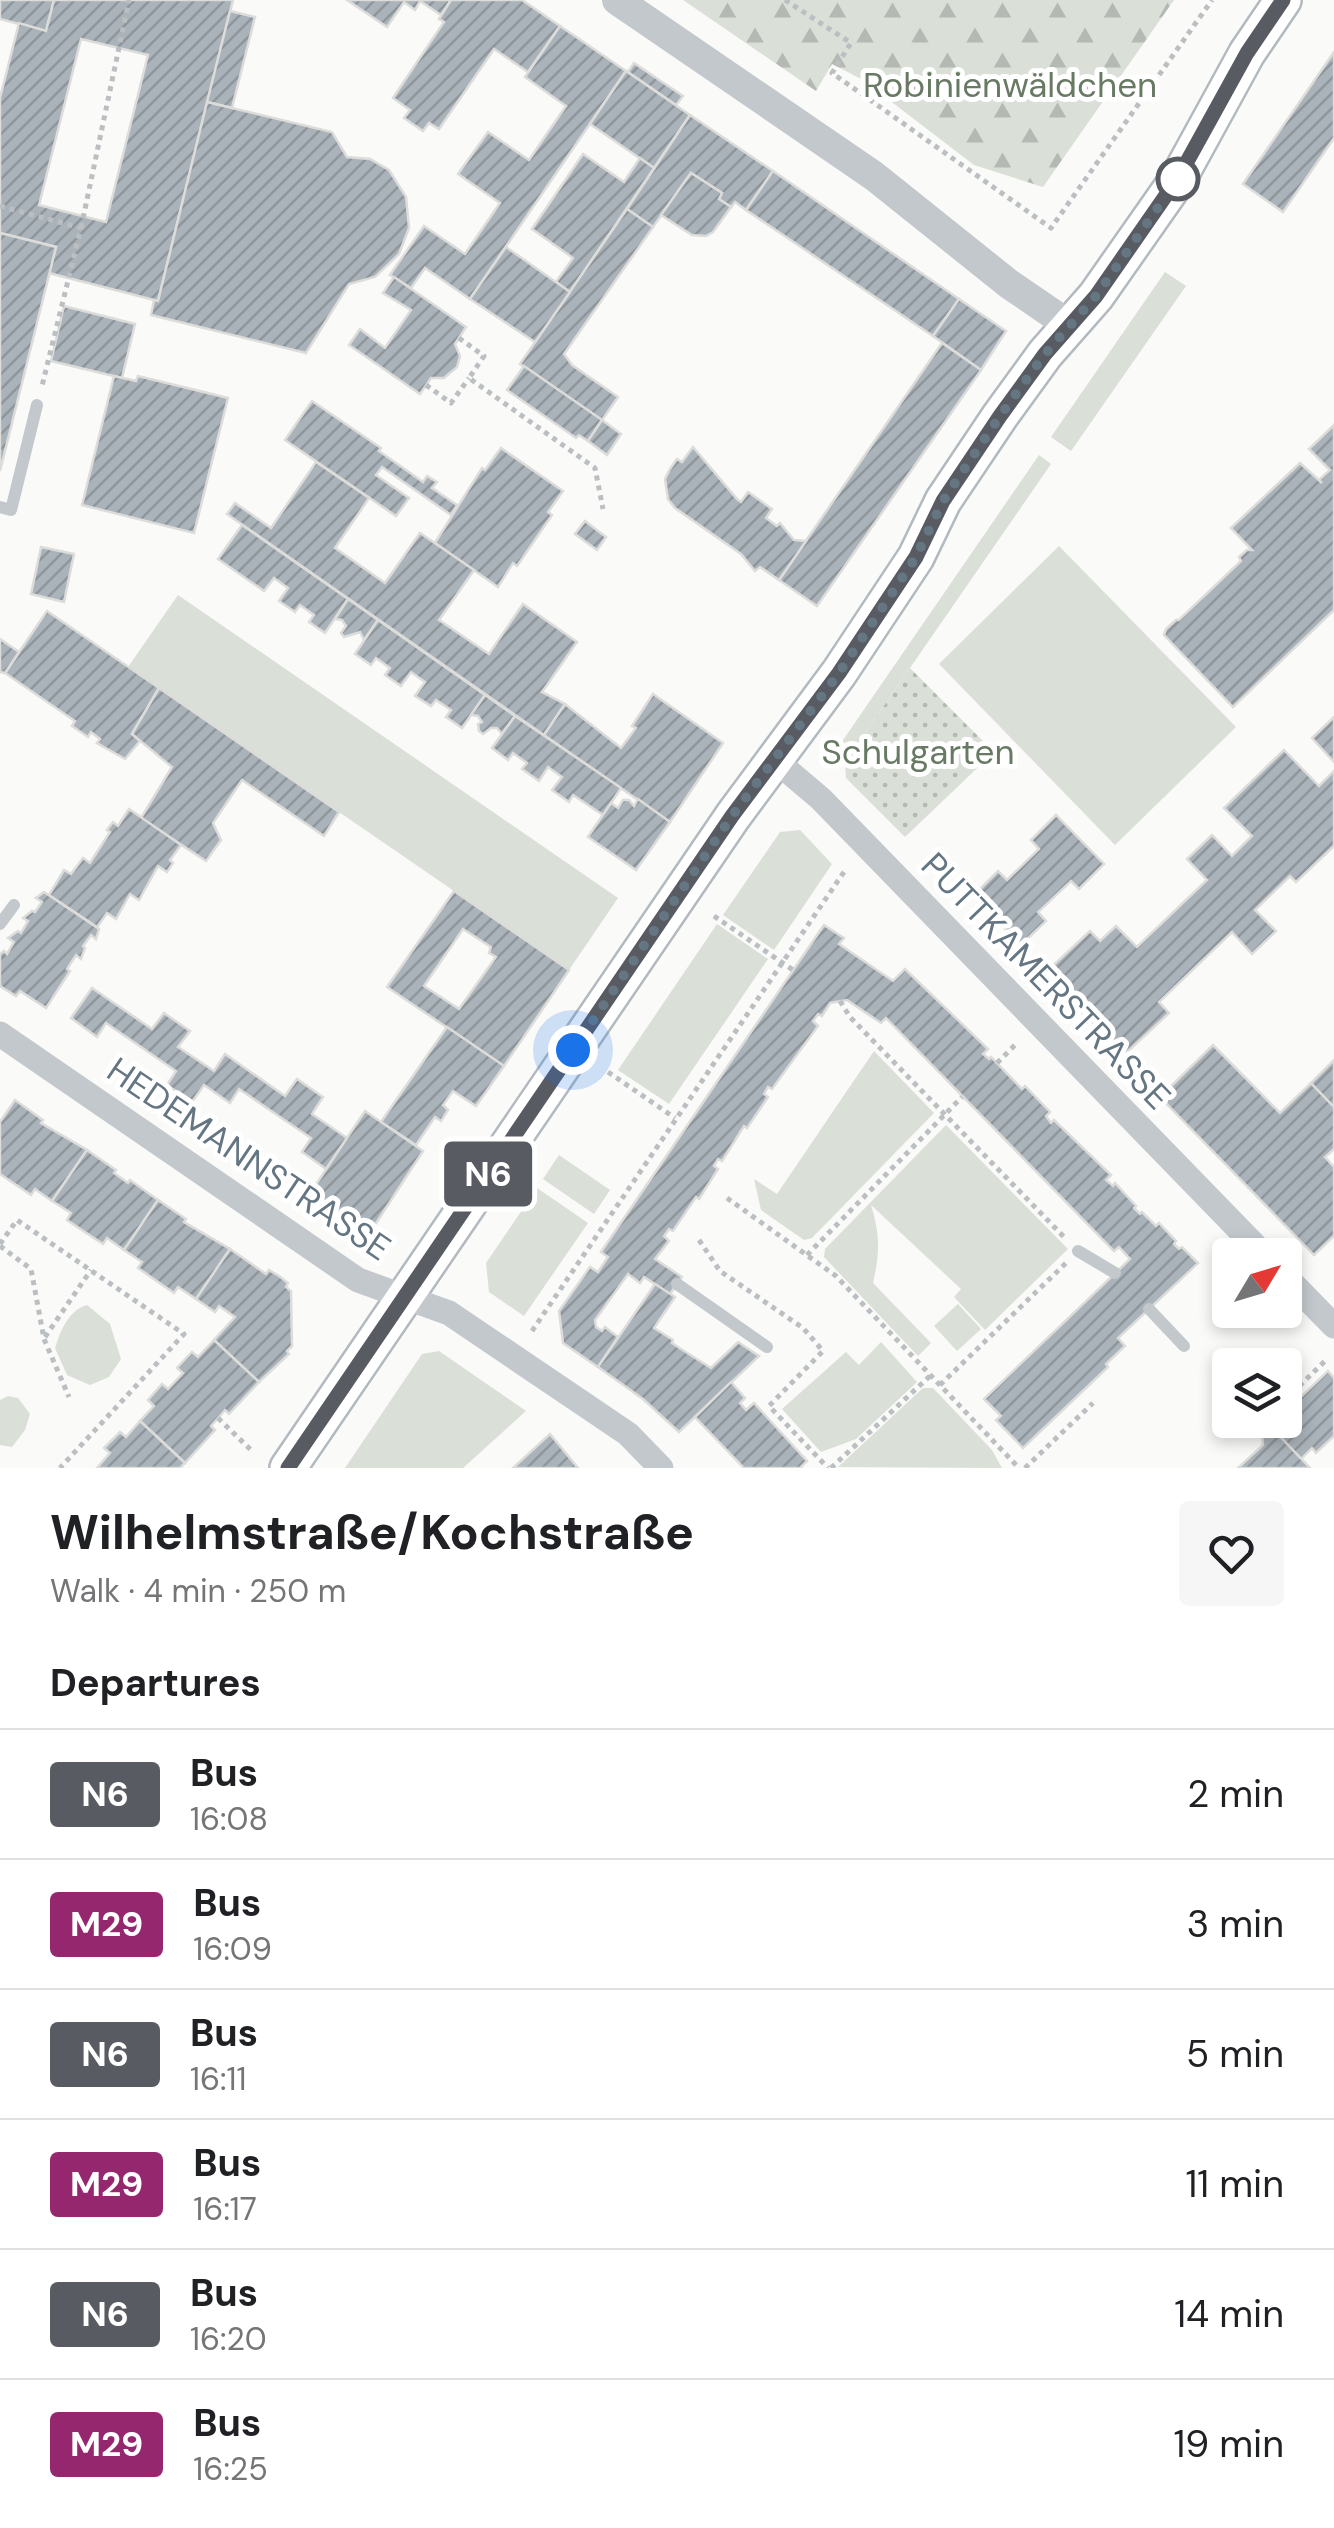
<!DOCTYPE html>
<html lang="en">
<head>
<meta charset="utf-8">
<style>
	:root { --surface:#fff; --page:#f6f6f6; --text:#202124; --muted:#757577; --line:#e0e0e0 }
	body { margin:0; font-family:"DM Sans",sans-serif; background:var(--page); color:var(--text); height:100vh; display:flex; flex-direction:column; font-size:38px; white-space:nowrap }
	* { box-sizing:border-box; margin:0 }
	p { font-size:32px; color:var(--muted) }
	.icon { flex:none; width:55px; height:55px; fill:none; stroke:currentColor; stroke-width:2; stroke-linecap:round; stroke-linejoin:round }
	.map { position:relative; height:1468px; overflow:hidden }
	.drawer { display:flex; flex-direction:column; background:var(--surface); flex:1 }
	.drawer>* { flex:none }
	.badge { padding:0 20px; border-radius:8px; font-size:35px; line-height:65px }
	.needle { width:65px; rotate:52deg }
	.fabs { position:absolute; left:1212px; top:1238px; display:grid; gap:20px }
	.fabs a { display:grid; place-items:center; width:90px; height:90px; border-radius:10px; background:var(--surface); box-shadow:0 5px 15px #0003; font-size:50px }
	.you { position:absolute; width:50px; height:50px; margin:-25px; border:8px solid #fff; border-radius:50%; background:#1a73e8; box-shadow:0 0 0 15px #1a73e833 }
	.map>.badge { position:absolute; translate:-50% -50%; box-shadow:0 0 0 5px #fff }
	h2 { padding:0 50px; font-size:38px; line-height:90px }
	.round { display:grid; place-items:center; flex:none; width:105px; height:105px; border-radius:10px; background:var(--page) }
	.head { display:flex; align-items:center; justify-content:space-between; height:170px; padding:0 50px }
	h1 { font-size:48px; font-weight:700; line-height:75px }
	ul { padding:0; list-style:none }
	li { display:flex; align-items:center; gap:30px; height:130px; padding:0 50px; border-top:2px solid var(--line) }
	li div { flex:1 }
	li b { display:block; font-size:38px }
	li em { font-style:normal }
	li .badge { min-width:110px; font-weight:700; text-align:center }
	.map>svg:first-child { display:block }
	.green { fill:#dadfd7 }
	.forest { fill:url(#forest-firs) }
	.garden { fill:url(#garden-dots) }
	.building { fill:url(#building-hatch); stroke:#dcdcda; stroke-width:2.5; fill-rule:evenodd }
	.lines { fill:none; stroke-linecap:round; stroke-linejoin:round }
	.secondary-casing { stroke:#b3babf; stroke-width:40 }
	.path { stroke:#bbbfc2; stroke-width:5; stroke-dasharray:5 5; stroke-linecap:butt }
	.service { stroke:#c3c8cc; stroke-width:12 }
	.minor { stroke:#c3c8cc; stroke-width:25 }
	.tertiary { stroke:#c3c8cc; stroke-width:30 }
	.secondary { stroke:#fff; stroke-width:35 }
	.line-casing { stroke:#fff; stroke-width:22 }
	.line { stroke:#595b62; stroke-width:15 }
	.walk { stroke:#657683; stroke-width:10; stroke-dasharray:0 18 }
	.stop-dot { fill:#fff; stroke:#595b62; stroke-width:5 }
	.labels { text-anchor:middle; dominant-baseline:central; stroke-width:10; stroke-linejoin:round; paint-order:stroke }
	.park-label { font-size:35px; fill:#687a64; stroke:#fff }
	.street-label { font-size:35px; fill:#657683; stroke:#fff }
</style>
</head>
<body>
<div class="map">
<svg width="1334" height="1468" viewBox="0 0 1334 1468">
	<defs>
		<pattern id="forest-firs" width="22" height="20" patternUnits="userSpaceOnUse" patternTransform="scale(2.5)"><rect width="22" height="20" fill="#dadfd7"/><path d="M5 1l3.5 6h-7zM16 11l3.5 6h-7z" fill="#b4b9b4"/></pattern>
		<pattern id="garden-dots" width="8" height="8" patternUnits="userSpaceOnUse" patternTransform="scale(2.5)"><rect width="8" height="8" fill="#dadfd7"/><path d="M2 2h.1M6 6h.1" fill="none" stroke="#b4b9b4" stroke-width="1.8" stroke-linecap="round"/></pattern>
		<pattern id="building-hatch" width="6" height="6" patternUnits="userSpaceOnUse" patternTransform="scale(2.5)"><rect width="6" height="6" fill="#aab3b9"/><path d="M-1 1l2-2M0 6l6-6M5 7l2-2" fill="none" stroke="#8e969c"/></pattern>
	</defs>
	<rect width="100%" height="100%" fill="#fafaf8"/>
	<g class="green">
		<path d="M1165,272L1186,286L1071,451L1051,437Z"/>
		<path d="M1039,455L1051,464L845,762L841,743Z"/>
		<path d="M1059,546L1236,727L1115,845L939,664Z"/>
		<path d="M178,595L618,898L569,970L128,667Z"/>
		<path d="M800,830L832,864L774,950L723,915L780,832Z"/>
		<path d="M717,924L768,959L669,1104L618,1070Z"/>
		<path d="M874,1051L934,1113L812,1238L804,1240L761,1210L754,1179L777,1194Z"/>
		<path d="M946,1125L1068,1249L985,1330L954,1297L961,1289L871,1205C880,1234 880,1253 873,1283L931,1343L918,1356L824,1257L825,1249Z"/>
		<path d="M559,1155L610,1190L594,1214L543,1179Z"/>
		<path d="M537,1188L588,1223L524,1316L489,1292L486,1263Z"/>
		<path d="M958,1304L981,1329L957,1351L934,1326Z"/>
		<path d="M87,1305L110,1324L121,1359L109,1377L90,1385L67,1375L55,1348C60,1331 69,1310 87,1305Z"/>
		<path d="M881,1342L917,1382L856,1439L821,1452L782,1409L846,1352L859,1365Z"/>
		<path d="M439,1351L526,1411L463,1468H345L422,1354Z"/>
		<path d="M923,1388H933L992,1450L1002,1468L838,1467Z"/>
		<path d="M8,1396L18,1398L30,1414L25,1430L12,1447L0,1445V1400Z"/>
	</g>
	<path class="forest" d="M683,0H1174L1043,187L974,165L863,80L832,64L816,91Z"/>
	<path class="garden" d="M910,668L994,752L905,837L846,778L845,762Z"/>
	<g class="building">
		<path d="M0,0H54L46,31L0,19Z"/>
		<path d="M54,0H233L158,301L49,273L56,247L0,233V98L19,23L46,31ZM81,39L148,55L106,222L39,205Z"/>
		<path d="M347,0H451L441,15L420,1L415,10L404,2L387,27Z"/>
		<path d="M451,0H522L560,26L528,72L494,49L439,129L429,123L423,131L404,118L410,110L393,98L444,22L439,19Z"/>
		<path d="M230,11L255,17L232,108L207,102Z"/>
		<path d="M560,26L626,71L470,299L425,268L411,288L390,275L424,226L465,254L500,203L458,174L488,132L529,160L566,106L525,77Z"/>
		<path d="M1334,52V138L1283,212L1243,184Z"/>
		<path d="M634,63L683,96L676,105L628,72Z"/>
		<path d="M626,71L690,115L654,168L590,124Z"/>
		<path d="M207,102L332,132L347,157L370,159L389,170L406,197L409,228L399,254L375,277L349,284L306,353L151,315L154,300L158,301Z"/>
		<path d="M690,115L773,171L746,210L735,202L731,207L719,199L722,193L691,173L653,227L627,209Z"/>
		<path d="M583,154L624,182L640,158L654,168L570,292L556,282L573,258L532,229Z"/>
		<path d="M773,171L959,299L933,336L746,210Z"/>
		<path d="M691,173L722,193L719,199L731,207L713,232L706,236L692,235L661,215Z"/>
		<path d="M627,209L653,227L564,354L572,365L618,397L602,420L520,364Z"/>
		<path d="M0,233L56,247L0,471Z"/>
		<path d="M506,247L570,292L535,342L470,299Z"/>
		<path d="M394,277L466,327L455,344L460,356L457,367L444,378H431L420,394L349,345L360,329L385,348L411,310L383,293Z"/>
		<path d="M959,299L1006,331L981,370L933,336Z"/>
		<path d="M64,306L135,324L122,378L51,361Z"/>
		<path d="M942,343L981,370L817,606L779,580Z"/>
		<path d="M524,366L602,420L588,441L579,435L576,438L507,390Z"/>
		<path d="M114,376L136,381L138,376L228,398L194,533L82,505Z"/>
		<path d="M312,401L381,448L379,451L423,482L427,476L437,482L432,488L457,505L451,515L382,467L376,475L409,498L396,516L285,440Z"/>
		<path d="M602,420L621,434L607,455L588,441Z"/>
		<path d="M1334,425V610L1233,707L1164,635L1166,629L1176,620H1179L1241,561L1239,557L1247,550H1252L1231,528L1300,463L1322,483L1319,480L1330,470L1309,449Z"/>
		<path d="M693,447L737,499L741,502L748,492L772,509L766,518L777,526L780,523L794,540L806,541L779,580L760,567L755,571L741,554L675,508L668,499L665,479L670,469L677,459L682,462Z"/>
		<path d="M501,448L563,491L548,512L552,515L517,566L513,563L498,587L435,543L482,468L485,470Z"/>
		<path d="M316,462L369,498L335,548L385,583L420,533L474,570L439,620L489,654L523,604L577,642L542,692L565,704L544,735L227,514L235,503L271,528Z"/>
		<path d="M585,521L606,537L597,550L575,534Z"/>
		<path d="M242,525L348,599L325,633L309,622L314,615L300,605L295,612L279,601L288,588L274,578L264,591L218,559Z"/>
		<path d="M41,547L74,554L64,602L31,594Z"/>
		<path d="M348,599L378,620L364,640L360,632L344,637L341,633L346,626L342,620L335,619Z"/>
		<path d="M47,611L159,688L132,734L140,741L125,759L97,743L100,739L91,732L88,737L72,726L75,721L5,673Z"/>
		<path d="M378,620L485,695L462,728L446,717L451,710L436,700L431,706L415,696L425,682L411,672L401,686L385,675L390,668L376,658L371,665L355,654Z"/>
		<path d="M0,639L19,652L5,673L0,672Z"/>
		<path d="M159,688L339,812L324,836L242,780L213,823L221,840L206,861L141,818L172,767L132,734Z"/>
		<path d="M653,694L723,743L670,822L544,735L565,704L621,748L636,728L632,726Z"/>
		<path d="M485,695L515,716L502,734L497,728H491L483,734L479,731L478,724L482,722L478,716L471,715Z"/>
		<path d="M515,716L621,788L603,815L573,795L569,802L552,790L562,777L548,767L539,781L522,769L527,763L513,753L508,760L492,748Z"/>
		<path d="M1334,717V762L1312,738Z"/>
		<path d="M1284,750L1319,786L1334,771V846L1296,882L1290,876L1255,910L1276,931L1252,954L1232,932L1159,1002L1169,1013L1124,1055L1044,974L1090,931L1100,941L1116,926L1137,947L1207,880L1187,859L1212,835L1232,856L1252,836L1224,808Z"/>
		<path d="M638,799L670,822L636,870L588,837L611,803L618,808L623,800H629L634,806Z"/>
		<path d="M129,809L181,845L170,860L173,863L167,872L158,866L139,900L130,894L116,919L107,913L97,927L49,895L64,870L71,874L83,858L90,863L110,832L107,830L113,822L118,826Z"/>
		<path d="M1056,815L1104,864L1079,889L1071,881L1038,912L1046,921L1021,945L973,896L998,871L1007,880L1039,849L1031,840Z"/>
		<path d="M454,891L569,970L504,1066L387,987ZM463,929L491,947L489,953L496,957L459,1009L424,986Z"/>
		<path d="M44,892L99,929L96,939L91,935L83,946L85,948L81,959L76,955L67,969L70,971L46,1008L20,991L16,996L0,986V954L4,951L7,954L14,942L8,938L18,931L21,933L28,921L23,918L32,911L35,912L42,902L36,898Z"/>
		<path d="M824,925L844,938L839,944L893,981L905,969L988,1049L983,1054L989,1059L991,1057L1022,1089L1025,1086L1050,1112L1046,1116L1051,1123L1054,1120L1111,1175L1106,1180L1113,1186L1115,1183L1136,1206L1134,1208L1140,1214L1142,1212L1156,1226L1159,1223L1176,1241L1174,1244L1179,1249L1182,1247L1198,1263L1118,1338L1125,1346L1106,1364L1108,1367L1023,1448L996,1420L1001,1416L984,1399L1130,1259L1119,1247L1114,1251L886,1018L881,1023L847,1000L830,1003L822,1016L818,1014L813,1021L818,1026L772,1089L768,1087L764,1094L768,1097L747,1128L744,1126L722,1161L718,1159L714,1166L718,1169L699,1199L696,1197L673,1231L669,1229L664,1236L669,1241L655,1259L682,1277L670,1294L644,1277L640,1283L628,1274L595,1320L596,1327L602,1331L605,1327L618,1337L598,1367L563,1343L559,1311L590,1267L598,1272L608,1257L601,1252Z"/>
		<path d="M92,988L152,1029L164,1013L190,1031L178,1047L214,1071L225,1054L285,1096L297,1079L323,1097L312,1114L347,1138L326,1169L302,1152L311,1138L239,1089L230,1103L204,1085L192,1102L167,1085L176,1071L106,1023L97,1037L71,1018Z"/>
		<path d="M447,1027L504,1066L476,1106L453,1091L443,1105L448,1110L441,1121L435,1117L416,1145L381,1122Z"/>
		<path d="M1213,1045L1280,1113L1311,1083L1334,1107V1149L1325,1157L1334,1167V1236L1314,1255L1160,1097Z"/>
		<path d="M1334,1060V1107L1311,1083Z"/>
		<path d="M15,1100L43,1120L41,1123L87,1150L52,1201L35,1189L31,1195L0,1174V1122Z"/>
		<path d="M365,1111L423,1151L367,1237L307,1198Z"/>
		<path d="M87,1150L116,1170L114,1173L128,1183L130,1180L158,1200L124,1250L107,1238L103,1244L67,1220L71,1213L52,1201Z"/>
		<path d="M158,1200L186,1219L184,1222L230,1249L196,1299L178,1287L174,1293L138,1268L142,1262L124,1250Z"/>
		<path d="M230,1249L266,1274L269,1270L279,1276L288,1283L286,1287L291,1291L292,1346L287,1351L289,1354L259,1382L214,1340L235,1317L219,1306L215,1312L196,1299Z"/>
		<path d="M655,1284L675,1297L654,1328L673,1340L672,1343L681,1349L711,1368L738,1342L759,1356L679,1432L643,1399L598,1367Z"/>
		<path d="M214,1340L259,1382L229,1414L225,1410L211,1426L215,1430L185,1463L140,1421L154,1406L148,1400L162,1384L168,1389L183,1373L177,1368L192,1352L198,1357Z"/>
		<path d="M1328,1371L1334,1378V1436L1316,1453L1312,1448L1301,1459L1270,1426L1277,1420H1285V1412Z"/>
		<path d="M731,1382L745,1398L740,1403L746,1410L754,1403L807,1461L800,1468H744L695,1417Z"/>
		<path d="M140,1421L185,1463L180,1468H97L110,1453L104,1448L120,1432L126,1437Z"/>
		<path d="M1270,1425V1426L1310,1468H1238L1263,1445L1262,1432Z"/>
		<path d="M550,1434L578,1468H513Z"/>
	</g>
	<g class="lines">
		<defs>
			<path id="secondary" d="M288,1468L733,816L839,673L916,557L943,501L1000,416L1045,354L1096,296L1178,179L1247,53L1283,0"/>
		</defs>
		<use href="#secondary" class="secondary-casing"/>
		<g class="path">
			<path d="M785,0L851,43L832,73L1051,228L1212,0"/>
			<path d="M0,206L81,228L42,386"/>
			<path d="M81,228L129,0"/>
			<path d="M459,338L484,356L469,378L595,468L603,509"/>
			<path d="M426,385L451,403L469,378"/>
			<path d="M714,916L793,970"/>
			<path d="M840,1001L850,1017L1065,1238"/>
			<path d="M997,1063L1016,1044"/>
			<path d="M608,1072L675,1118"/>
			<path d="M727,1198L836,1276L1019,1468"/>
			<path d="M699,1240L720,1271L803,1328L823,1351L769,1406L828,1468"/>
			<path d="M0,1244L17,1220L184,1334L60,1468"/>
			<path d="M0,1246L31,1269L44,1339L69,1397"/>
			<path d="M807,1255L962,1097"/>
			<path d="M532,1331L846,869"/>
			<path d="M45,1337L91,1270"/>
			<path d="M940,1385L1066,1263"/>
			<path d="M1285,1400L1325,1361"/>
			<path d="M218,1418L251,1450"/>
			<path d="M831,1468L931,1375"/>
			<path d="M1025,1468L1093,1403"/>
		</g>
		<g class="service">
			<path d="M0,507L11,510L37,405"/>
			<path d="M0,924L14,905"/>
			<path d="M1078,1251L1115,1273"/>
			<path d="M677,1284L767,1347"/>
			<path d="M1149,1309L1184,1346"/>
		</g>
		<g class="minor">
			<path d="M775,760L821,799L1264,1255"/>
			<path d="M0,1034L358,1280L449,1313L628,1434L661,1468"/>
			<path d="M1285,1276L1334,1326"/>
		</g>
		<path class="tertiary" d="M617,0L874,176L1009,284L1069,325"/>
		<use href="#secondary" class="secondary"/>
	</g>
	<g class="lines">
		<defs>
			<path id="line" d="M288,1468L732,816L839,673L916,557L943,501L1000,416L1045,354L1096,296L1178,178L1247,53L1283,0"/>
		</defs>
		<use href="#line" class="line-casing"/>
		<use href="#line" class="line"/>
		<path class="walk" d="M573,1050L732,816L839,673L916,557L943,501L1000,416L1045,354L1096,296L1178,179"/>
	</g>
	<circle class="stop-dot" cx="1178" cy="179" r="20"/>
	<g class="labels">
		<g class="park-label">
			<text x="1010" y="85">Robinienwäldchen</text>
			<text x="918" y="752">Schulgarten</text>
		</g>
		<g class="street-label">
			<text transform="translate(1046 981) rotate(46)">PUTTKAMERSTRASSE</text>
			<text transform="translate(249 1159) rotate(34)">HEDEMANNSTRASSE</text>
		</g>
	</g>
</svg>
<div class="fabs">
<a><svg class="needle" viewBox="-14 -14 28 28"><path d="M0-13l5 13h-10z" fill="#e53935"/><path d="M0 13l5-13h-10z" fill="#757577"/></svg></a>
<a><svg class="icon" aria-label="layers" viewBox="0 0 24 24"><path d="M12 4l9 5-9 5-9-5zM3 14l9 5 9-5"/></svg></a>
</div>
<div class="you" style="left:573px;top:1050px"></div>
<b class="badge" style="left:488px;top:1174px;background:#595b62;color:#fff">N6</b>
</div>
<section class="drawer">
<div class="head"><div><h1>Wilhelmstraße/Kochstraße</h1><p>Walk · 4 min · 250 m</p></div><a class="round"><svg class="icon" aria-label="heart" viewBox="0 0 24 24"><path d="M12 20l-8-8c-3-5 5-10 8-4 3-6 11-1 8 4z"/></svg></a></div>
<h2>Departures</h2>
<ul>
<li><span class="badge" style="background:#595b62;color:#fff">N6</span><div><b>Bus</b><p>16:08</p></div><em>2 min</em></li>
<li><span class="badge" style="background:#95276e;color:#fff">M29</span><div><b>Bus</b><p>16:09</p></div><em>3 min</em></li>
<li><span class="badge" style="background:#595b62;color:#fff">N6</span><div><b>Bus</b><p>16:11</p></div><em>5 min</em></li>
<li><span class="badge" style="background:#95276e;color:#fff">M29</span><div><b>Bus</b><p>16:17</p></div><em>11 min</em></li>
<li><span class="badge" style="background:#595b62;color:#fff">N6</span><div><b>Bus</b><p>16:20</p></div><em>14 min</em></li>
<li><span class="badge" style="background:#95276e;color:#fff">M29</span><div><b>Bus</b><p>16:25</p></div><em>19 min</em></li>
</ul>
</section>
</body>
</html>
